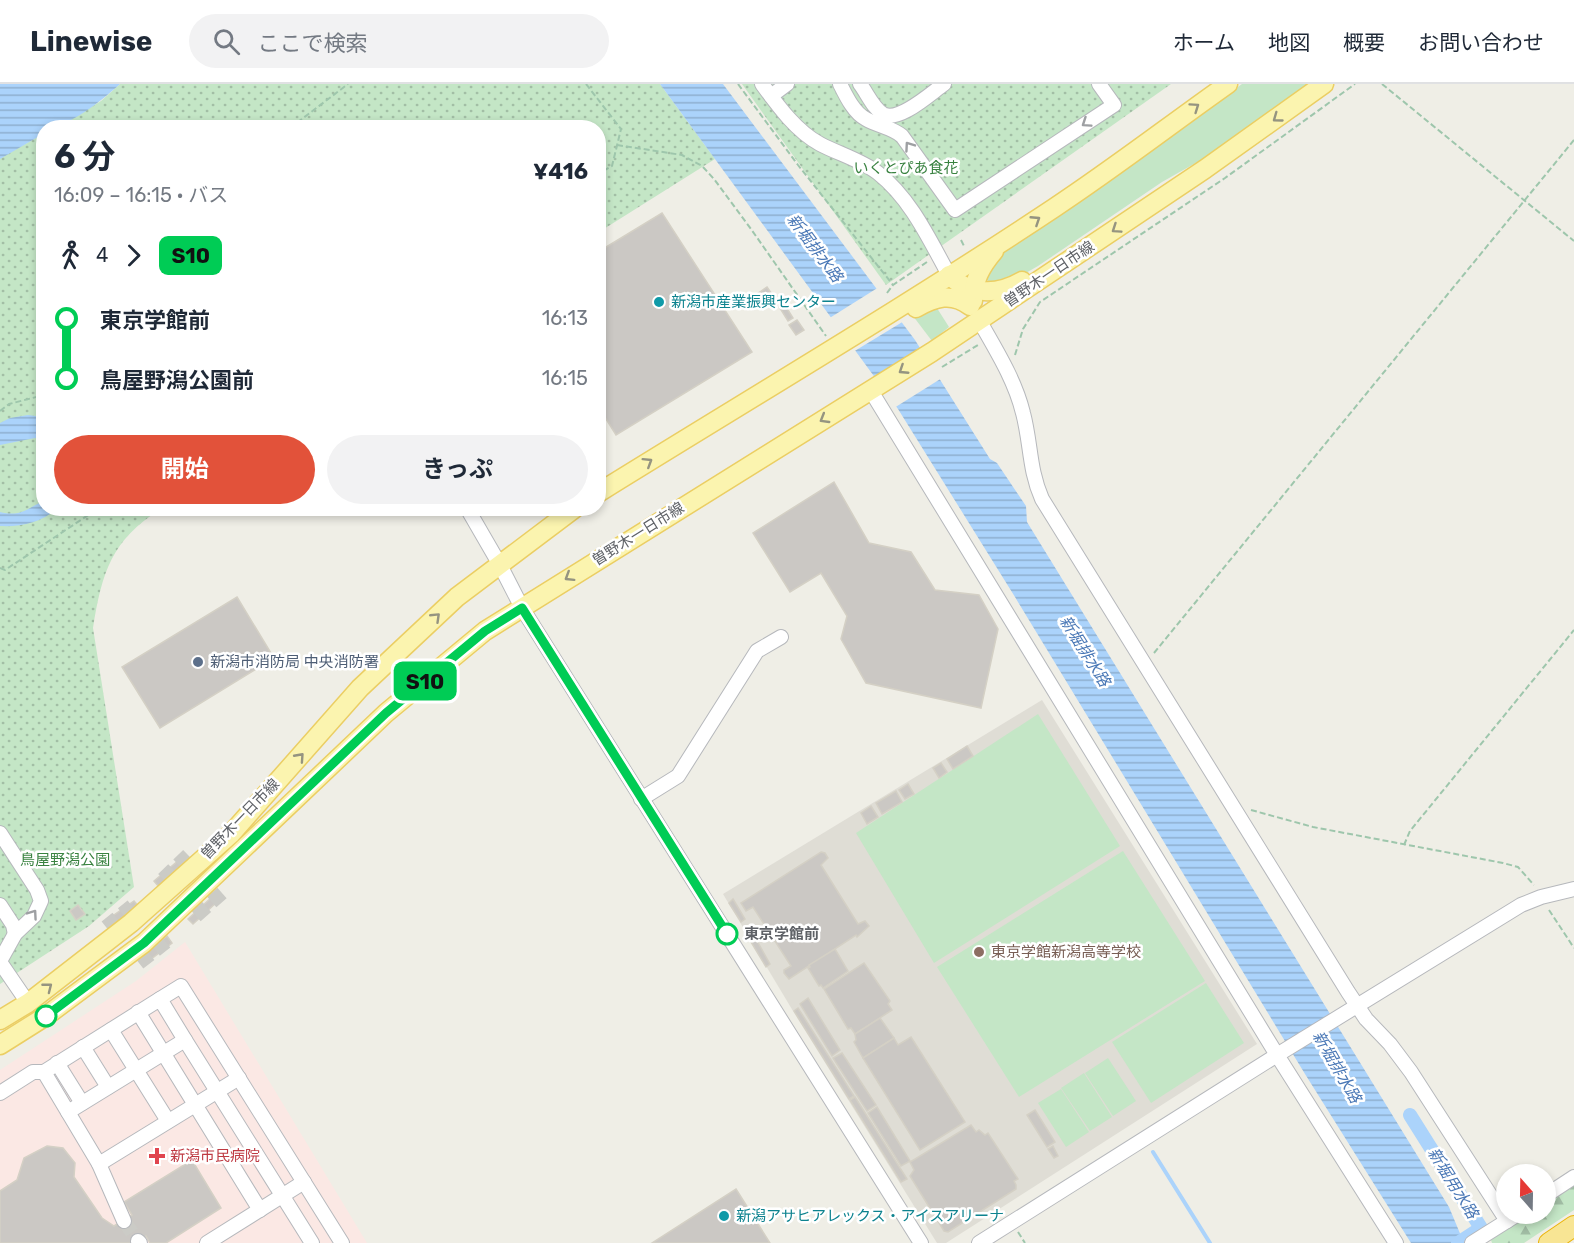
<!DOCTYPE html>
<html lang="ja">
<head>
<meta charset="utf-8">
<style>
	:root { --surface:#fff; --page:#f2f2f3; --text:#1f2937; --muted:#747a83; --line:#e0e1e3; --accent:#e2523a }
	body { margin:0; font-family:Rubik,"Noto Sans JP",sans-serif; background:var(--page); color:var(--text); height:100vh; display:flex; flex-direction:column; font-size:22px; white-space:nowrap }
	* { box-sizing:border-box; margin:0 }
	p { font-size:20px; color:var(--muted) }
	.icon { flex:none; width:33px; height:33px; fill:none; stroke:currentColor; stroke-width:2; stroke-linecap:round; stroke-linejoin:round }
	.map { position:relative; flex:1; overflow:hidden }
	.side { position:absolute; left:36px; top:36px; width:570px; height:396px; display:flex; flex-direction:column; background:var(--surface); border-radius:24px; box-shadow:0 3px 9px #0003 }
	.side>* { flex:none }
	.badge { padding:0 12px; border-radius:9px; font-size:21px; line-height:39px }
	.needle { width:39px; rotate:340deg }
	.fabs { position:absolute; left:1496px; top:1080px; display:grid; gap:12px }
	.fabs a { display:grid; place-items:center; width:60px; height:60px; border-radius:50%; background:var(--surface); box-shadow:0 3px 9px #0003; font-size:30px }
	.map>.badge { position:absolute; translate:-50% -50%; box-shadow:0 0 0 3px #fff }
	.legs { display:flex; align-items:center; gap:9px; height:66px; padding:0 18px; font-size:20px }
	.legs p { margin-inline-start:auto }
	.summary { display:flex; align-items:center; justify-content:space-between; height:102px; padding:0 18px }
	h1 { font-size:33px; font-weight:700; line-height:45px }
	.cta { display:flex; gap:12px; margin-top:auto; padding:12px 18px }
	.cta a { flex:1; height:69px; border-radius:36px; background:var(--accent); color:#fff; font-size:24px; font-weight:700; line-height:69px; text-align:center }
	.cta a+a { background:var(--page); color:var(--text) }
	ul { padding:0 18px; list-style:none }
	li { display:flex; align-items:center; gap:21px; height:60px; font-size:22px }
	li i { display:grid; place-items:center; width:9px; height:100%; margin:0 8px; background:currentColor }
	li i::after { content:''; width:15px; height:15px; margin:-8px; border:4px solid; border-radius:50%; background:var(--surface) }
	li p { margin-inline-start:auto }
	li:first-child i { background:linear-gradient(#0000 50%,currentColor 0) }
	li:last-child i { background:linear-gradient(currentColor 50%,#0000 0) }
	header { display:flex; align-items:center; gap:36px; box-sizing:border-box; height:84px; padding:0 30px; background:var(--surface); border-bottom:2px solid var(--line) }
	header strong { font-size:28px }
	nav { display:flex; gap:33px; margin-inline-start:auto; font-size:21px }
	.search { width:420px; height:54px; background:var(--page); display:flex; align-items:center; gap:15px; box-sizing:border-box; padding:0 21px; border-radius:33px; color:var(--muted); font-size:22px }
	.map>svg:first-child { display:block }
	.education { fill:#dfddd5 }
	.medical { fill:#fbe8e4 }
	.grass { fill:#c4e6c6 }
	.forest { fill:url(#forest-firs) }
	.park { fill:url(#park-dots) }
	.water { fill:url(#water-rules) }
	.pier { fill:#efeee6 }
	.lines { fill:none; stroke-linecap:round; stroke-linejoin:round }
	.stream { stroke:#abd3fb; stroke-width:4 }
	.canal { stroke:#abd3fb; stroke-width:14 }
	.building { fill:#cbc8c4; stroke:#d4d0c5; stroke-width:1.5 }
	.minor-tunnel { stroke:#cbcbc6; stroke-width:14; stroke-dasharray:14 7; stroke-linecap:butt }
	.minor-casing { stroke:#b6b8bc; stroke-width:16 }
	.major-casing { stroke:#ebce63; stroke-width:21 }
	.highway-casing { stroke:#ebb40a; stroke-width:22 }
	.path { stroke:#9ec6ac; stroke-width:2; stroke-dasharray:6 3; stroke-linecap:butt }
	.minor { stroke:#fff; stroke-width:14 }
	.major { stroke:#fbf4af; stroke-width:18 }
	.highway { stroke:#f8e594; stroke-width:20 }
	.oneway { stroke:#959480 }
	.oneway2 { stroke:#9ea0a3 }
	.line-1-casing { stroke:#fff; stroke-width:14 }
	.line-1 { stroke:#0c5; stroke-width:9 }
	.culture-dot { fill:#0f9aa8; stroke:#fff; stroke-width:2 }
	.service-dot { fill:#5c6f8a; stroke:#fff; stroke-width:2 }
	.stop-1-dot { fill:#fff; stroke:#0c5; stroke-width:3 }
	.education-dot { fill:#8d6e63; stroke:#fff; stroke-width:2 }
	.health-dot { fill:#e0444e; stroke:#fff; stroke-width:2 }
	.labels { text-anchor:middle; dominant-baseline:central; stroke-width:5; stroke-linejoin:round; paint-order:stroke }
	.park-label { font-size:15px; fill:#398240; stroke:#fff }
	.street-label { font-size:15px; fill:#5e6166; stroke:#fff }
	.culture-label { font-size:15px; fill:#0d838f; stroke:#fff; text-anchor:start }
	.service-label { font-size:15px; fill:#4e5e75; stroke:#fff; text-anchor:start }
	.stop-label { font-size:15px; font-weight:bold; fill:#5e6166; stroke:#fff; text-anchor:start }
	.education-label { font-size:15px; fill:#785e54; stroke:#fff; text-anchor:start }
	.health-label { font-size:15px; fill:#be3a42; stroke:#fff; text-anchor:start }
	.water-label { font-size:16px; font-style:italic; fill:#4a78b6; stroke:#fff }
</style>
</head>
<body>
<header>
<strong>Linewise</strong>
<div class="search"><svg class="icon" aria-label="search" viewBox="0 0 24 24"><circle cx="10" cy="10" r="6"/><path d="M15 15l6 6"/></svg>ここで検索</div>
<nav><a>ホーム</a><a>地図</a><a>概要</a><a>お問い合わせ</a></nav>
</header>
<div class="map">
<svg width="1574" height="1159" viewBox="0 0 1574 1159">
	<defs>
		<pattern id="forest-firs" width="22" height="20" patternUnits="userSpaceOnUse" patternTransform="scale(1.5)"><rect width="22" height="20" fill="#c4e6c6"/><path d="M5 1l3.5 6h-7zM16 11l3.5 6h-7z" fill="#a2bea5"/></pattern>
		<pattern id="park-dots" width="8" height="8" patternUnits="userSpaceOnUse" patternTransform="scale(1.5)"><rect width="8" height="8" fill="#c4e6c6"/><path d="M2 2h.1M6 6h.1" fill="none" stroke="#a2bea5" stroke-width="1.8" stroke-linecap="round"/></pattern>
		<pattern id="water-rules" width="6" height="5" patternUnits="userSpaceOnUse" patternTransform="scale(1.5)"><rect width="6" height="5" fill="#abd3fb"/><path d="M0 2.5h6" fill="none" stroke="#8eafcf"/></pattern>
	</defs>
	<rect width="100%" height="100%" fill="#efeee6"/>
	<path class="education" d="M1042,616L1257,960L946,1159H937L793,927L723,810Z"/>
	<path class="medical" d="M185,858L367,1159H0V986L136,897Z"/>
	<g class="grass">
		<path d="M1242,0H1313L1231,59L1162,98L1038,182L1017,194L991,202L984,190L997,172Z"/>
		<path d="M935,221L949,243L932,257L913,232Z"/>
		<path d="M1038,630L1120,762L934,879L856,749Z"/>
		<path d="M1123,767L1205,897L1019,1013L937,883Z"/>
		<path d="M1206,899L1244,959L1151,1019L1112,958Z"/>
		<path d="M1108,974L1136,1017L1113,1032L1085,989Z"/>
		<path d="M1084,989L1112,1033L1090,1047L1061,1004Z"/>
		<path d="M1061,1005L1089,1048L1066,1063L1038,1019Z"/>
	</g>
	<path class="forest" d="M1574,1101V1126L1524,1159H1492L1491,1156L1530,1130H1545V1120Z"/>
	<g class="park">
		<path d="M120,0H660L715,75L599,148L598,44H55L101,17Z"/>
		<path d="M742,0H1171L886,201Z"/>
		<path d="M43,50L44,424L161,425C111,456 102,489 93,544L134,803L89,842L0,900V74Z"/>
	</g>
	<g class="water">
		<path d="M0,0H120C102,16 69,44 44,44L43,50L0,75Z"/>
		<path d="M660,0H723L915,256L990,375L997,379L1026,422L1027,438L1449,1123L1464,1159H1411L1305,990L1015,513L898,325Z"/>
		<path d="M28,331L43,333V356L35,354L0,361V339L10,334Z"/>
		<path d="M43,417L44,424L57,425C40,439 21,443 0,442V428C20,433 27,425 43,417Z"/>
	</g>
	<g class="pier">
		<path d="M879,203L904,237L853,268L828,235Z"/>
		<path d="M923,264L942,294L894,324L873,296Z"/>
	</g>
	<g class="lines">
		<path class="stream" d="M1153,1068L1210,1159"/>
		<path class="canal" d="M1410,1031L1481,1144L1458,1159"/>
	</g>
	<g class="building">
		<path d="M662,129L752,268L616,351L598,322V168Z"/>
		<path d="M767,203L776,216L766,222L757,210Z"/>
		<path d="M783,218L793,234L788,237L778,221Z"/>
		<path d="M797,236L804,246L796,251L789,241Z"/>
		<path d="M834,398L869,459L911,468L935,506L979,511L998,545L981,624L866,599L841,555L847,532L821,489L790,508L753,449Z"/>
		<path d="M237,513L274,574L160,644L122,583Z"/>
		<path d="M967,662L973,672L953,685L947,675Z"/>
		<path d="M941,679L947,688L939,694L933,684Z"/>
		<path d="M908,700L914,710L905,715L899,706Z"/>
		<path d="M896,707L902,718L882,730L876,719Z"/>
		<path d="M871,722L878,733L867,740L861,729Z"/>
		<path d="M821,768L825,769L828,774L821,781L858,840L865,837L869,842L857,853L856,851L789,895L784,889V886L791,882L753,823L746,827L741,819Z"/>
		<path d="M179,776L184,781L159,803L154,797Z"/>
		<path d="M212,813L217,818L193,840L188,835Z"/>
		<path d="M733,815L745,835L741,838L729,819Z"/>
		<path d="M134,817L139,823L113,843L107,836Z"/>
		<path d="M78,821L85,830L76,836L70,827Z"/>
		<path d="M753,842L759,851L751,856L745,847Z"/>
		<path d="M167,852L172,859L146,879L141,872Z"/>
		<path d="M756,855L770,880L766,883L751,858Z"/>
		<path d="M835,865L848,887L823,904L821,901L819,902L808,884L810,883L809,881Z"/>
		<path d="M864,879L890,917L888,920L892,926L855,950L851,944L848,945L824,905Z"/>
		<path d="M808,914L840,966L832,972L800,920Z"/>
		<path d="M798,924L854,1012L849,1015L794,927Z"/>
		<path d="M880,934L894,954L863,974L854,958L856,956L855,950Z"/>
		<path d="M911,953L965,1038L920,1066L863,974L894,954L898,961Z"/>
		<path d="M842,969L876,1021L867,1027L833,974Z"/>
		<path d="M855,1013L907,1095L901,1098L850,1016Z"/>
		<path d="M877,1023L910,1077L901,1082L868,1029Z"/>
		<path d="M1035,1026L1055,1058L1047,1063L1027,1031Z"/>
		<path d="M971,1041L976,1048L979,1046L985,1051L988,1049L1018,1095L1014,1097L1016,1101V1105L948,1148L944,1147L910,1092L914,1086L910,1078Z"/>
		<path d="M47,1062L63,1064L75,1079L74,1093L102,1134L114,1142L132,1131L124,1118L192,1076L221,1124L166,1159H150L146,1152L134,1159H0V1107L17,1096L24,1074Z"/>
		<path d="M1053,1062L1058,1072L1054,1074L1048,1065Z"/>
		<path d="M736,1105L770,1159H652Z"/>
	</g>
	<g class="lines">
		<g class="minor-tunnel">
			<path d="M163,795L188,771"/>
			<path d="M196,832L222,809"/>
			<path d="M106,843L132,822"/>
			<path d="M139,879L166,858"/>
			<path d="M124,1137L138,1157"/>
		</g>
		<defs>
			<g id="minor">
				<path d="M762,0C778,22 796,47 820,60C839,70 861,76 878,89C911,115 929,155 949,191"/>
				<path d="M840,0C846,12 854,29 866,35C878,42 891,43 902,52L955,126L1114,21L1099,0"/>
				<path d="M860,0C867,9 873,24 883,30C899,39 931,9 944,0"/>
				<path d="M771,12L787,0"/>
				<path d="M979,236C996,266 1015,296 1023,329C1031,359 1029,386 1042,415L1348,908L1366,935L1390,960L1411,988L1507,1137"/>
				<path d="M871,307L1277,971L1396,1159"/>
				<path d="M467,424L500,481L522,524L921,1159"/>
				<path d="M641,715L678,692L757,567L781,553"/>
				<path d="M0,749L37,806L41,817L34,832L15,850L0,877"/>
				<path d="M0,821L13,841L15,850"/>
				<path d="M0,878L28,919"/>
				<path d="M160,915L181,902L342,1159"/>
				<path d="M138,928L260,1126"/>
				<path d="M111,946L168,1037"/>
				<path d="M185,956L160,915L44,988L99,1080L239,994"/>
				<path d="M83,963L108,1003"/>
				<path d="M57,979L82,1019"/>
				<path d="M0,1009L33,988H44"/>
				<path d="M68,1028L185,956L312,1159"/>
				<path d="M99,1080L124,1137"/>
				<path d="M1545,1112L1574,1093"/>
				<path d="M138,1157L140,1159"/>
				<path d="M207,1159L304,1098"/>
				<path d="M979,1159L1277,971L1521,821L1541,813L1574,805"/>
				<path d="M1472,1159L1518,1130"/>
			</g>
			<g id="major">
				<path d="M949,191C970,212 998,211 1022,197"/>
				<path d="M973,217C973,197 981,182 994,167"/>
				<path d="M916,224C935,213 952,208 970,222"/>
				<path d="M598,409C751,314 905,223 1054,124C1113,85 1170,41 1228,0"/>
				<path d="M0,936L28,919L131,839L231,750L360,604L457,513L575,424"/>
				<path d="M0,961L46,932L144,859L386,629L485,547L932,268L1205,85L1324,0"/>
			</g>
			<path id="highway" d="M1549,1159L1574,1142"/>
		</defs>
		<use href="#minor" class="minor-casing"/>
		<use href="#major" class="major-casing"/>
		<use href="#highway" class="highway-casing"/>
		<g class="path">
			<path d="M586,0L621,45L612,82L598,90"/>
			<path d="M738,0L798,81L893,201"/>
			<path d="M1382,0L1574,157"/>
			<path d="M290,44L348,0"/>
			<path d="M617,61L682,71L702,82L714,95L751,145L826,252"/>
			<path d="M961,156L965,164"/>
			<path d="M887,209L893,201L927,178"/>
			<path d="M1015,271L1023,245L1040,218L1225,94L1355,0"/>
			<path d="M942,283L978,261"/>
			<path d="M0,327L9,320L44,311"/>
			<path d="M0,484L5,486L99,424"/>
			<path d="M1154,569L1574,56"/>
			<path d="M1251,726L1313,743L1503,779L1518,783L1534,801"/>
			<path d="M1404,761L1410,747L1574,546"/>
			<path d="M1549,826L1574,864"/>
			<path d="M1018,1148L1025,1159"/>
		</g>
		<use href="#minor" class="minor"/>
		<use href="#major" class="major"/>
		<use href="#highway" class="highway"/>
	</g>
	<defs><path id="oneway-chevron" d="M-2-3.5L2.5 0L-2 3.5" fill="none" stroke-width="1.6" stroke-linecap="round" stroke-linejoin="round" transform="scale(1.5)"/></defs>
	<g class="oneway">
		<use href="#oneway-chevron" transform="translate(1195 23) rotate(-35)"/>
		<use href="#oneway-chevron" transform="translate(1277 34) rotate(144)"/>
		<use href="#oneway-chevron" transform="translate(1036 136) rotate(-33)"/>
		<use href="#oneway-chevron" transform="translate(1116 145) rotate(146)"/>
		<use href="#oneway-chevron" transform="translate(903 286) rotate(147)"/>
		<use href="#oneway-chevron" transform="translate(824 335) rotate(149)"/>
		<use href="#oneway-chevron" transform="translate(648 378) rotate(-32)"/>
		<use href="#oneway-chevron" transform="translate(569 493) rotate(148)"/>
		<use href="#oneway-chevron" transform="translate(436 533) rotate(-44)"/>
		<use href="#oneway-chevron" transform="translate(300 673) rotate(-48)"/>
		<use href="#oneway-chevron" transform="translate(48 903) rotate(-38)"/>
	</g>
	<g class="oneway2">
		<use href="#oneway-chevron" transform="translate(1086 39) rotate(146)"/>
		<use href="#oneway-chevron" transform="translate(909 62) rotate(-125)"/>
		<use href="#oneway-chevron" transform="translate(33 830) rotate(-55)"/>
	</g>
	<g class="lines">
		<defs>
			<path id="line-1" d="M46,932L144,859L386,629L485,547L522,524L727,850"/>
		</defs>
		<use href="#line-1" class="line-1-casing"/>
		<use href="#line-1" class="line-1"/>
	</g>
	<g class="culture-dot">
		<circle cx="659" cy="218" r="6"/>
		<circle cx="724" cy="1132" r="6"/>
	</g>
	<circle class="service-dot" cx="198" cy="578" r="6"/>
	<g class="stop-1-dot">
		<circle cx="727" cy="850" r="10"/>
		<circle cx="46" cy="932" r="10"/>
	</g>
	<circle class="education-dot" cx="979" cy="868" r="6"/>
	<path class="health-dot" d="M154 1063h6v6h6v6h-6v6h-6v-6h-6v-6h6z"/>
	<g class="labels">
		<g class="park-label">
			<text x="906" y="84">いくとぴあ食花</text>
			<text x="65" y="776">鳥屋野潟公園</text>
		</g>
		<g class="street-label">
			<text transform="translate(1049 190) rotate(-34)">曽野木一日市線</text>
			<text transform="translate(638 450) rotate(-32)">曽野木一日市線</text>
			<text transform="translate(240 735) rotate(-46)">曽野木一日市線</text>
		</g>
		<g class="culture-label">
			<text x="671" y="218">新潟市産業振興センター</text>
			<text x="736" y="1132">新潟アサヒアレックス・アイスアリーナ</text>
		</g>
		<g class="service-label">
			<text x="210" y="578">新潟市消防局 中央消防署</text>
		</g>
		<g class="stop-label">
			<text x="744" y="850">東京学館前</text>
		</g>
		<g class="education-label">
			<text x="991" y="868">東京学館新潟高等学校</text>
		</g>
		<g class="health-label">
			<text x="170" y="1072">新潟市民病院</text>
		</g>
		<g class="water-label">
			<text transform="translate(815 164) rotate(53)">新堀排水路</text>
			<text transform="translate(1085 567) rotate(58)">新堀排水路</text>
			<text transform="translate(1337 983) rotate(60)">新堀排水路</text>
			<text transform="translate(1453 1099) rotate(58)">新堀用水路</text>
		</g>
	</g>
</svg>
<div class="fabs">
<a><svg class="needle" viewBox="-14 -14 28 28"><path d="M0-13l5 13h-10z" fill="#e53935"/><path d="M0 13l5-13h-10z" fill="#747a83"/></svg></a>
</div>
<b class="badge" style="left:425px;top:597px;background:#0c5;color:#111">S10</b>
<section class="side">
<div class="summary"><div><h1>6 分</h1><p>16:09 – 16:15 · バス</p></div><b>¥416</b></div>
<div class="legs"><svg class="icon" aria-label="walk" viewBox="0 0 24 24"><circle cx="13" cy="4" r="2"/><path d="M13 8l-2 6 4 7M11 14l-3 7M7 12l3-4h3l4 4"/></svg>4<svg class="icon" aria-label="forward" viewBox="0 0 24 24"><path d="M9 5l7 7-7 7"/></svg><b class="badge" style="background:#0c5;color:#111">S10</b></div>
<ul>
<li><i style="color:#0c5"></i><b>東京学館前</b><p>16:13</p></li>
<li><i style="color:#0c5"></i><b>鳥屋野潟公園前</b><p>16:15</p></li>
</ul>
<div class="cta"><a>開始</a><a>きっぷ</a></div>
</section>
</div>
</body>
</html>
